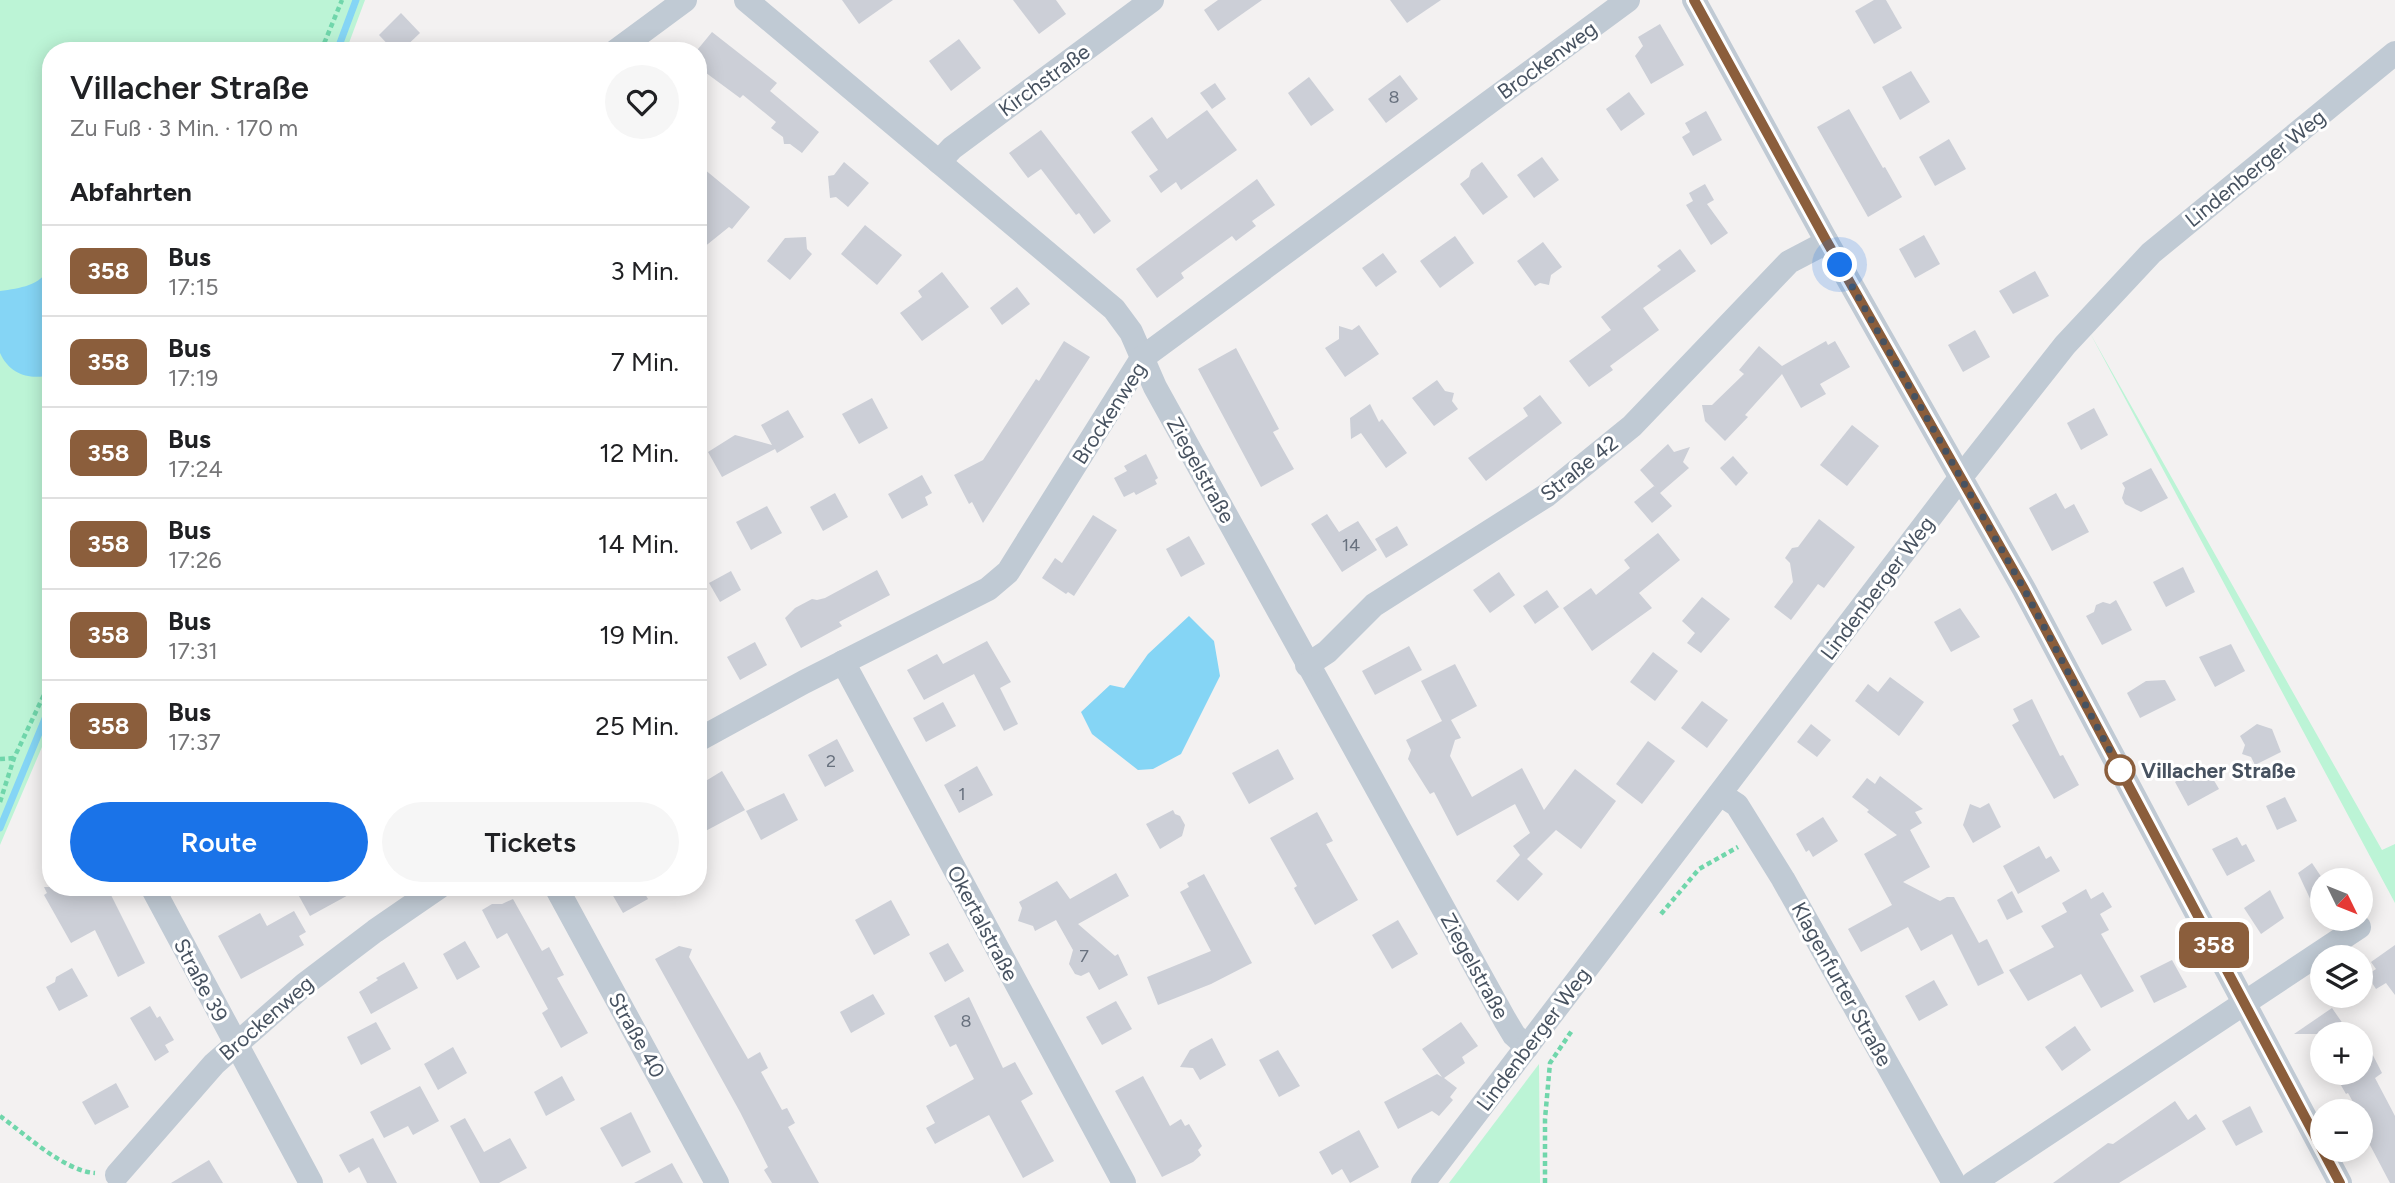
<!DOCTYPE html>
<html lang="de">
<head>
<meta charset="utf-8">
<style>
	:root { --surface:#fff; --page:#f6f6f6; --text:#202124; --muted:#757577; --line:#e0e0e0; --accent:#1a73e8 }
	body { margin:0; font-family:Figtree,sans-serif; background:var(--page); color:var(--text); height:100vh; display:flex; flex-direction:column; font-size:26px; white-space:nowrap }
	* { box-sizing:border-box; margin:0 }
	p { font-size:23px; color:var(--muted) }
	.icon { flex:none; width:38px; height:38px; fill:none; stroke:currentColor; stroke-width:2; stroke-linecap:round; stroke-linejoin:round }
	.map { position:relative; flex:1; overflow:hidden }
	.drawer { position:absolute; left:42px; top:42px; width:665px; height:854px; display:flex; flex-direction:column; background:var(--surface); border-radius:28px; box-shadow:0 4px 18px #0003 }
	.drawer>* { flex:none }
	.badge { padding:0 14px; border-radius:10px; font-size:24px; line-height:46px }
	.needle { width:46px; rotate:133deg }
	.controls { position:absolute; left:2310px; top:868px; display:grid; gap:14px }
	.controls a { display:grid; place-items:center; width:63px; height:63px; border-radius:50%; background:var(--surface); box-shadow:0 4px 18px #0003; font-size:35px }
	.you { position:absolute; width:35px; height:35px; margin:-18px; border:5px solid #fff; border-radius:50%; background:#1a73e8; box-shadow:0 0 0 10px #1a73e833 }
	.map>.badge { position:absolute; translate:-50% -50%; box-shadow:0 0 0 4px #fff }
	h2 { padding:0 28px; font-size:26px; line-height:63px }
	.round { display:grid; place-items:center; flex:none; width:74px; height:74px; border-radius:37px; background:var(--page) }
	.summary { display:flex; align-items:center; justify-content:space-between; height:119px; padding:0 28px }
	h1 { font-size:33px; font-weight:600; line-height:52px }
	.primary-button { display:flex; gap:14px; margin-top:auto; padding:14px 28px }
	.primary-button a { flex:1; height:80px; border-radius:42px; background:var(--accent); color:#fff; font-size:28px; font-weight:600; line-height:80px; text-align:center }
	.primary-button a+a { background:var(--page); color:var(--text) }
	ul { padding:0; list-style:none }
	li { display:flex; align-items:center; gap:21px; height:91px; padding:0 28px; border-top:2px solid var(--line) }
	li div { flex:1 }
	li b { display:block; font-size:26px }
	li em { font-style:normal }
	li .badge { min-width:77px; font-weight:700; text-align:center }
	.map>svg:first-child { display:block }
	.green { fill:#bcf4d6 }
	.water { fill:#85d5f5 }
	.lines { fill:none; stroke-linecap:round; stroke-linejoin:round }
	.stream { stroke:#85d5f5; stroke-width:7 }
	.building { fill:#cccfd7 }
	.path { stroke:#70d6ab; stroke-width:4.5; stroke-dasharray:5 3.5; stroke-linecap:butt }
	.minor { stroke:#c0cad4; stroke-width:24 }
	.line-casing { stroke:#fff; stroke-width:16 }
	.line { stroke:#8b5e3c; stroke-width:10 }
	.walk { stroke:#475260; stroke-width:7; stroke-dasharray:0 12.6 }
	.stop-dot { fill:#fff; stroke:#8b5e3c; stroke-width:3.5 }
	.labels { text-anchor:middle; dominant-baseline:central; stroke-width:6; stroke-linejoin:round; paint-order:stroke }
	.number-label { font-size:18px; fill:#68717e }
	.street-label { font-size:21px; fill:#475260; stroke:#fff }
	.stop-label { font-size:21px; font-weight:bold; fill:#475260; stroke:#fff; text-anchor:start }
</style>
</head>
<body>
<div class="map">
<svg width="2395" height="1183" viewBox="0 0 2395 1183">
	<rect width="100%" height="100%" fill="#f3f1f1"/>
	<g class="green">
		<path d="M0,0H365L346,51H51V726L0,845Z"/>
		<path d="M2090,333L2382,850L2395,844V903Z"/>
		<path d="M1539,1064L1540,1183H1449Z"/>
	</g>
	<g class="water">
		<path d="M51,267V375C30,380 10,375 0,353V291C21,288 39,286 51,267Z"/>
		<path d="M1189,616L1214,641L1220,676L1181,754L1153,769L1138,770L1092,734L1081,712L1110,685L1124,688L1148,654Z"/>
	</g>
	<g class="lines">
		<g class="stream">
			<path d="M337,51L356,0"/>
			<path d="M0,828L51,704"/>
		</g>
	</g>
	<g class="building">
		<path d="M842,0H893L859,24Z"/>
		<path d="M1013,0H1056L1066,14L1039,34Z"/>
		<path d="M1218,0H1262L1218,31L1204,10Z"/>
		<path d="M1390,0H1441L1407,23Z"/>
		<path d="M1874,0H1886L1902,28L1874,44L1855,11Z"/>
		<path d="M401,13L420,33L401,51H394L379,35Z"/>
		<path d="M1660,24L1684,65L1651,84L1635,56L1643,46L1638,37Z"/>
		<path d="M712,32L777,83L770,91L819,132L802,153L790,144H784L783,137L771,128L776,122L743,95L740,98L698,67V49Z"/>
		<path d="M959,39L981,68L951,91L929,61Z"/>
		<path d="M1911,71L1930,102L1900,120L1882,87Z"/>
		<path d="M1400,75L1418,99L1386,123L1368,99Z"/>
		<path d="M1309,77L1334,110L1311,126L1288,93Z"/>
		<path d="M1215,83L1226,99L1212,109L1200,93Z"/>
		<path d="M1629,92L1645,114L1621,131L1606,109Z"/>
		<path d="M1849,109L1883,168L1885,167L1902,197L1868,217L1817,127Z"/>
		<path d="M1207,110L1237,150L1181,190L1176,182L1161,193L1149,176L1158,170L1131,132L1152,117L1167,139Z"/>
		<path d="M1706,111L1722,140L1693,156L1682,137L1690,132L1685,123Z"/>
		<path d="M1041,130L1111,221L1094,234L1079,213L1076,215L1041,169L1028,178L1009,153Z"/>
		<path d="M1949,139L1966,169L1935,186L1919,157Z"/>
		<path d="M1542,157L1559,180L1534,198L1517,175Z"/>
		<path d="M844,162L869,183L848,207L836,197L830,198L828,176L834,175Z"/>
		<path d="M1482,162L1508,197L1483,215L1460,184L1469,177L1471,170Z"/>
		<path d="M698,164L750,207L732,229L729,227L698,252Z"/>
		<path d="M1257,179L1275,205L1252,221L1256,226L1236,241L1232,236L1181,273L1184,278L1157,298L1136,269Z"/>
		<path d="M1705,184L1714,200L1707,204L1728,233L1711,245L1686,205L1693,201L1689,193Z"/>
		<path d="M865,225L902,255L877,285L841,254Z"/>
		<path d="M1924,235L1940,264L1915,278L1899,249Z"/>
		<path d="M1455,236L1474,263L1440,288L1420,261Z"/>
		<path d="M806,237L807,249L812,254L790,280L767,261L785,238Z"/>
		<path d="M1543,242L1562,267L1551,275L1549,285L1540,283L1535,286L1517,261Z"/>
		<path d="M1680,249L1696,271L1643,308L1659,330L1610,366L1613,370L1589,387L1569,361L1611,330L1601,317L1661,270L1657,266Z"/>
		<path d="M1383,253L1397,272L1376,287L1362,268Z"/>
		<path d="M2035,271L2049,296L2013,314L1999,291Z"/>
		<path d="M942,272L969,307L922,341L900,313L922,297L918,291Z"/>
		<path d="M1017,287L1030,304L1002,325L990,308Z"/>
		<path d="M1359,325L1379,354L1345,377L1325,348L1339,339V326L1352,330Z"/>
		<path d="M1975,330L1990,357L1963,372L1948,345Z"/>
		<path d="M1064,341L1090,357L983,523L972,502L969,504L954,475L983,460L1036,379L1039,381Z"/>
		<path d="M1826,341L1828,345L1835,341L1850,367L1820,384L1826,394L1801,408L1782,374L1745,415L1748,417L1725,441L1705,421L1702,405H1712L1744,374L1739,370L1759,346L1782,366Z"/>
		<path d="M1236,348L1279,429L1273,432L1294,469L1261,487L1198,369Z"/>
		<path d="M1437,380L1445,391L1454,393L1452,401L1458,409L1434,426L1412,398Z"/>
		<path d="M1540,395L1562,423L1486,481L1468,458L1528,416L1523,408Z"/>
		<path d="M872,398L888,428L859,444L842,414Z"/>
		<path d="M1370,404L1379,422L1382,419L1407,453L1386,468L1361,433L1351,439L1350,418Z"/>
		<path d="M2094,408L2108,435L2081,450L2067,423Z"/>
		<path d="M788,410L804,437L777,453L775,449L722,477L708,452L735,435L772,445L761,425Z"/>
		<path d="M1852,425L1879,446L1847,486L1820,465Z"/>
		<path d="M1668,444L1674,452L1690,447L1683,462L1689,468L1660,493L1672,506L1652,523L1634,502L1654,486L1656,488L1640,470Z"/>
		<path d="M1146,454L1158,478L1155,480L1157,484L1136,495L1134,492L1124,497L1114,478L1127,471L1124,466Z"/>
		<path d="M1733,456L1748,473L1736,486L1720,468Z"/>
		<path d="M2151,468L2168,498L2141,512L2125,504L2122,498L2125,488L2122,483Z"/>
		<path d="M922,475L932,493L925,497L928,505L902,519L888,494Z"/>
		<path d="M835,493L848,517L823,531L810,507Z"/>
		<path d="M2056,493L2065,509L2074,504L2089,532L2052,551L2029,508Z"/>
		<path d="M767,506L782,533L751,550L736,522Z"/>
		<path d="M1327,514L1339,532L1358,521L1377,550L1342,572L1311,524Z"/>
		<path d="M1093,515L1117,530L1074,596L1068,592L1066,594L1042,578L1055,558L1062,563Z"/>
		<path d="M1819,519L1855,547L1824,588L1818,584L1791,620L1774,607L1793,582L1790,563L1785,558L1792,548L1798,547Z"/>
		<path d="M1397,526L1408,545L1386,558L1375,539Z"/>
		<path d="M1658,533L1680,560L1639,593L1652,608L1592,651L1563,608L1591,588L1596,595L1630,568L1624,560Z"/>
		<path d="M1189,536L1205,564L1181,577L1166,549Z"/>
		<path d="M2183,567L2195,592L2166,607L2153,582Z"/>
		<path d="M877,570L890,595L839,622L842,626L801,648L785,618L795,608L812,599L817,600L825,598Z"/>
		<path d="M731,571L741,590L720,602L709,583Z"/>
		<path d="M1499,572L1515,595L1490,613L1473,590Z"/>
		<path d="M1547,590L1559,607L1535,624L1523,606Z"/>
		<path d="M1702,597L1730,619L1701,653L1687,643L1695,633L1682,621Z"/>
		<path d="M2116,600L2132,630L2102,645L2086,616L2094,612L2096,605L2103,602L2110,604Z"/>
		<path d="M1960,608L1980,637L1951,652L1934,622Z"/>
		<path d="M987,641L1011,682L1000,688L1018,724L1004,731L974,674L924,700L907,670L937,654L943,664Z"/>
		<path d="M755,642L767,665L740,680L727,657Z"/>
		<path d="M2231,644L2245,671L2215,687L2199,657Z"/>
		<path d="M1409,646L1422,670L1375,695L1362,671Z"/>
		<path d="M1653,652L1678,671L1655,701L1630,682Z"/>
		<path d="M1455,664L1477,706L1451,720L1461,738L1455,740L1450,756L1472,797L1522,768L1544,810L1575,769L1616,801L1581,849L1556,830L1527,859L1543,874L1518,901L1496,881L1520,855L1513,846L1530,833L1515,804L1457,836L1434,792L1430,794L1408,759L1411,750L1406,740L1442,721L1421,681Z"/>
		<path d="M1890,677L1924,702L1899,736L1855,701L1868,684L1878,692Z"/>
		<path d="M2165,680L2176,700L2140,718L2127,693L2146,681Z"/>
		<path d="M2032,699L2060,756L2063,755L2079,785L2054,799L2012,725L2019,721L2013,709Z"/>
		<path d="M1702,701L1728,720L1707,748L1681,728Z"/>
		<path d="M943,702L956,726L926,742L913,718Z"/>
		<path d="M1811,724L1831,740L1817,757L1797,742Z"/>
		<path d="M2257,724L2272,729L2281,752L2255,765L2251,757L2242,754L2245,745L2240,736Z"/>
		<path d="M837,739L854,771L825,787L808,755Z"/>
		<path d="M1648,741L1675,761L1642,804L1616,784Z"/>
		<path d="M1278,749L1294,779L1249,804L1232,773Z"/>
		<path d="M977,766L993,795L959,813L944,785Z"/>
		<path d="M2187,770L2209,772L2219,789L2188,806L2175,782L2184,776Z"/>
		<path d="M722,771L745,810L698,835V792L707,787L704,782Z"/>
		<path d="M1880,776L1923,809L1915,812L1922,823L1910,830L1930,867L1903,882L1940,901L1947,897H1954L1979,943L1987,939L2004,973L1978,986L1952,934L1921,951L1908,927L1861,952L1848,929L1892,905L1864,854L1897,835L1867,812L1869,810L1852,797L1867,778L1875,784Z"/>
		<path d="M784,793L798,820L761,840L746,811Z"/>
		<path d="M2285,797L2297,821L2277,830L2266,806Z"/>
		<path d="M1989,803L2001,827L1973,843L1963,825L1970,804L1980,808Z"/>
		<path d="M1173,810L1175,814L1180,816L1185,825L1182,836L1160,849L1146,824Z"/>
		<path d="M1317,812L1333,841L1326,844L1358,900L1315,925L1294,888L1297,886L1270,838Z"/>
		<path d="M1823,817L1838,841L1813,857L1809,850L1806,852L1796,834Z"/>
		<path d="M2237,837L2242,846L2246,844L2255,861L2227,876L2212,849Z"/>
		<path d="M2039,846L2046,859L2051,856L2060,871L2018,894L2003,866Z"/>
		<path d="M2312,863L2322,878V924L2298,873Z"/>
		<path d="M1116,873L1129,896L1078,924L1115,956L1118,954L1128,975L1099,990L1089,972L1081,976L1075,974L1069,964L1073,950L1056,920L1035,931L1033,926L1018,921L1022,908L1019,902L1057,881L1070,899Z"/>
		<path d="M1204,874L1252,963L1211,984L1158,1005L1147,977L1211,951L1180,892L1189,887L1187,883Z"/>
		<path d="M44,887H107L145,963L118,977L95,930L71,943L44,895L47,893Z"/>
		<path d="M294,887H363L310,916Z"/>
		<path d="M608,887H641L648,899L623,913Z"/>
		<path d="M2086,889L2091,899L2103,892L2112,907L2100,914L2109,930L2101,934L2134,991L2101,1008L2081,974L2028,1001L2009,970L2054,947L2041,926L2067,912L2062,903Z"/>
		<path d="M2270,890L2284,918L2261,934L2244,908Z"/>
		<path d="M2012,891L2023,912L2007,920L1997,900Z"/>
		<path d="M513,899L542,951L549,947L564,975L557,978L588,1033L561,1048L542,1013L548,1009L507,933L497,939L482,910L492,904H502Z"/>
		<path d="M891,900L910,935L874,955L855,920Z"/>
		<path d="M294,911L306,932L299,936L304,945L241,979L218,936L260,913L267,926Z"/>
		<path d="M1398,920L1418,954L1392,969L1372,935Z"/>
		<path d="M465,941L480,967L457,980L443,954Z"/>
		<path d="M948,943L964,971L945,982L929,953Z"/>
		<path d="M2395,945V995L2386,983L2376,989L2367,975L2376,969L2371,962Z"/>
		<path d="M679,946L692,949L689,957L748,1059L760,1052L768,1068L761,1072L782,1110L787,1108L795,1123L788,1127L819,1183H772L764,1170L768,1167L740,1112L655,959Z"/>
		<path d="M2172,960L2187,987L2154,1003L2140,976Z"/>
		<path d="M404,962L418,988L371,1014L359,992L378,980L376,978Z"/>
		<path d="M72,968L88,996L59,1011L46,987L55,982L56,977Z"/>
		<path d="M1934,980L1948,1005L1919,1021L1905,996Z"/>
		<path d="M873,994L885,1014L851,1033L840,1012Z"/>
		<path d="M969,997L1003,1068L1015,1062L1033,1094L1021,1101L1054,1161L1023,1178L989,1115L935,1144L926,1128L935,1123L926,1106L974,1079L956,1044L950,1047L934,1016Z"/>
		<path d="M1116,1001L1132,1029L1102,1045L1086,1017Z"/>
		<path d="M150,1006L157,1018L160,1016L174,1040L165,1045L169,1052L155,1061L130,1018Z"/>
		<path d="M2332,1008L2350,1034H2294Z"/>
		<path d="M376,1022L391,1049L361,1065L347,1037Z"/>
		<path d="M1461,1022L1478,1046L1462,1057L1465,1063L1444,1078L1457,1088L1450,1097L1453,1100L1439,1116L1432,1111L1398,1129L1384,1102L1437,1074L1442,1077L1422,1049Z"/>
		<path d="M2075,1026L2091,1050L2062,1071L2045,1047Z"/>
		<path d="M2361,1032L2382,1073L2375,1078L2395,1116V1183H2390L2361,1128V1111H2358L2348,1093L2346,1094L2334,1073H2361Z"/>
		<path d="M1212,1038L1226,1065L1200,1080L1193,1068L1180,1067L1190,1050Z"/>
		<path d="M453,1047L467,1073L438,1090L424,1064Z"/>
		<path d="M1278,1050L1300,1086L1279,1097L1259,1060Z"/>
		<path d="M562,1076L575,1100L546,1116L534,1092Z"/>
		<path d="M1143,1076L1170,1126L1181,1119L1185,1126L1189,1124L1202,1146L1198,1150L1201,1155L1193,1162L1162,1177L1115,1091Z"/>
		<path d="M116,1083L129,1107L95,1125L82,1102Z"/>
		<path d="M420,1086L439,1121L413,1135L408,1126L384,1138L370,1112Z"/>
		<path d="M2175,1101L2188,1120L2196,1114L2206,1129L2119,1183H2053L2108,1143L2113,1144Z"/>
		<path d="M2250,1106L2263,1132L2236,1146L2222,1121Z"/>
		<path d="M631,1112L651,1152L622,1167L600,1128Z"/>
		<path d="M465,1118L484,1152L510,1138L527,1168L499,1183H480L450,1126Z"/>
		<path d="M1359,1130L1379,1167L1350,1183L1342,1169L1332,1175L1319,1152Z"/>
		<path d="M373,1138L397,1183H367L359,1167L349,1173L339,1155Z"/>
		<path d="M209,1160L223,1183H171Z"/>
		<path d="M672,1163L683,1183H634Z"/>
	</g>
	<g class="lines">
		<g class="path">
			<path d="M321,51L342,0"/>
			<path d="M0,759L14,758"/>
			<path d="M0,802L14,758L51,680"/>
			<path d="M1661,914L1699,869L1738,847"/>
			<path d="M0,1116C25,1134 64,1171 95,1173"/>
			<path d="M1545,1183V1119L1550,1063L1573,1029"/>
		</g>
		<g class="minor">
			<path d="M746,0L1114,309L1131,332L1155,387L1505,1020L1514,1035L1527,1047"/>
			<path d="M1694,0L1827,242L2024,589L2340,1183"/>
			<path d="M616,51L685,0"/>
			<path d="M939,162L952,148L1152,0"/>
			<path d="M843,662L1124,1183"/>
			<path d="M1307,665L1327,652L1374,605L1547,495L1632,426L1789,262L1827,242"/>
			<path d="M698,740L804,682L988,589L1008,572L1142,358L1628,0"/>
			<path d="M1720,794L1737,805L1783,879L1954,1183"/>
			<path d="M152,887L311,1183"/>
			<path d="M556,887L717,1183"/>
			<path d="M117,1175L214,1064L305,984L375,931L439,887"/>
			<path d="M1423,1183L1961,477L2065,345L2151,253L2395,53"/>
			<path d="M1973,1183L2359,927"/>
		</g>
	</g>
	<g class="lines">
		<defs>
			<path id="line" d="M1694,0L1827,242L2024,589L2340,1183"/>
		</defs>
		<use href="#line" class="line-casing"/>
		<use href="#line" class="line"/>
		<path class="walk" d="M1840,265L2024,589L2120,770"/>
	</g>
	<circle class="stop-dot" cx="2120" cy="770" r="14"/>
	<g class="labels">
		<g class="number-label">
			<text x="1394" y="97">8</text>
			<text x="1351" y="545">14</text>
			<text x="831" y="761">2</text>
			<text x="962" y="794">1</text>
			<text x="1084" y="956">7</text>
			<text x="966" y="1021">8</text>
		</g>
		<g class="street-label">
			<text transform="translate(1547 60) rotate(-36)">Brockenweg</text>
			<text transform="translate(1044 80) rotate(-36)">Kirchstraße</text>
			<text transform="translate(2255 168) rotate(-39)">Lindenberger Weg</text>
			<text transform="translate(1109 413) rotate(-57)">Brockenweg</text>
			<text transform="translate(1579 468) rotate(-38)">Straße 42</text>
			<text transform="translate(1201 470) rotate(61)">Ziegelstraße</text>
			<text transform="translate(1877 588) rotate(-53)">Lindenberger Weg</text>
			<text transform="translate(983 923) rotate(62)">Okertalstraße</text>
			<text transform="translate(1475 966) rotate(61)">Ziegelstraße</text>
			<text transform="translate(201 980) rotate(62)">Straße 39</text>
			<text transform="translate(1842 984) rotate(61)">Klagenfurter Straße</text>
			<text transform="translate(266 1018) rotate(-41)">Brockenweg</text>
			<text transform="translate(637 1035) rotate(61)">Straße 40</text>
			<text transform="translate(1533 1039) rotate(-53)">Lindenberger Weg</text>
		</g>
		<g class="stop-label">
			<text x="2141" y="770">Villacher Straße</text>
		</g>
	</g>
</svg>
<div class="controls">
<a><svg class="needle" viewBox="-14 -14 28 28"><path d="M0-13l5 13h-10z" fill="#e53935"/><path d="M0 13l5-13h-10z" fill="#757577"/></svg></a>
<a><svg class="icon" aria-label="layers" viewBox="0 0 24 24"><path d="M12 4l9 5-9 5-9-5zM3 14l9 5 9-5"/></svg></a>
<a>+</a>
<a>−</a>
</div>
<div class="you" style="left:1840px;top:265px"></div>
<b class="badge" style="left:2214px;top:945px;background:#8b5e3c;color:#fff">358</b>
<section class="drawer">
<div class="summary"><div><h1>Villacher Straße</h1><p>Zu Fuß · 3 Min. · 170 m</p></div><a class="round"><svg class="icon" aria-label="heart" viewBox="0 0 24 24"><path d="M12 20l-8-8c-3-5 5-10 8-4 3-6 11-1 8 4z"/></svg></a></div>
<h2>Abfahrten</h2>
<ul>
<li><span class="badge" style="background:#8b5e3c;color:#fff">358</span><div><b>Bus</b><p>17:15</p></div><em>3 Min.</em></li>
<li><span class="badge" style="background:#8b5e3c;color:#fff">358</span><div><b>Bus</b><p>17:19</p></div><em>7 Min.</em></li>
<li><span class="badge" style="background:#8b5e3c;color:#fff">358</span><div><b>Bus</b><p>17:24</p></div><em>12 Min.</em></li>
<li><span class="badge" style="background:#8b5e3c;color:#fff">358</span><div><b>Bus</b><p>17:26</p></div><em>14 Min.</em></li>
<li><span class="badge" style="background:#8b5e3c;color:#fff">358</span><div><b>Bus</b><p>17:31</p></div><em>19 Min.</em></li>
<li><span class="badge" style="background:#8b5e3c;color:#fff">358</span><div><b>Bus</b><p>17:37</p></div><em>25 Min.</em></li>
</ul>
<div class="primary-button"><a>Route</a><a>Tickets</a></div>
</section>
</div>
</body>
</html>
